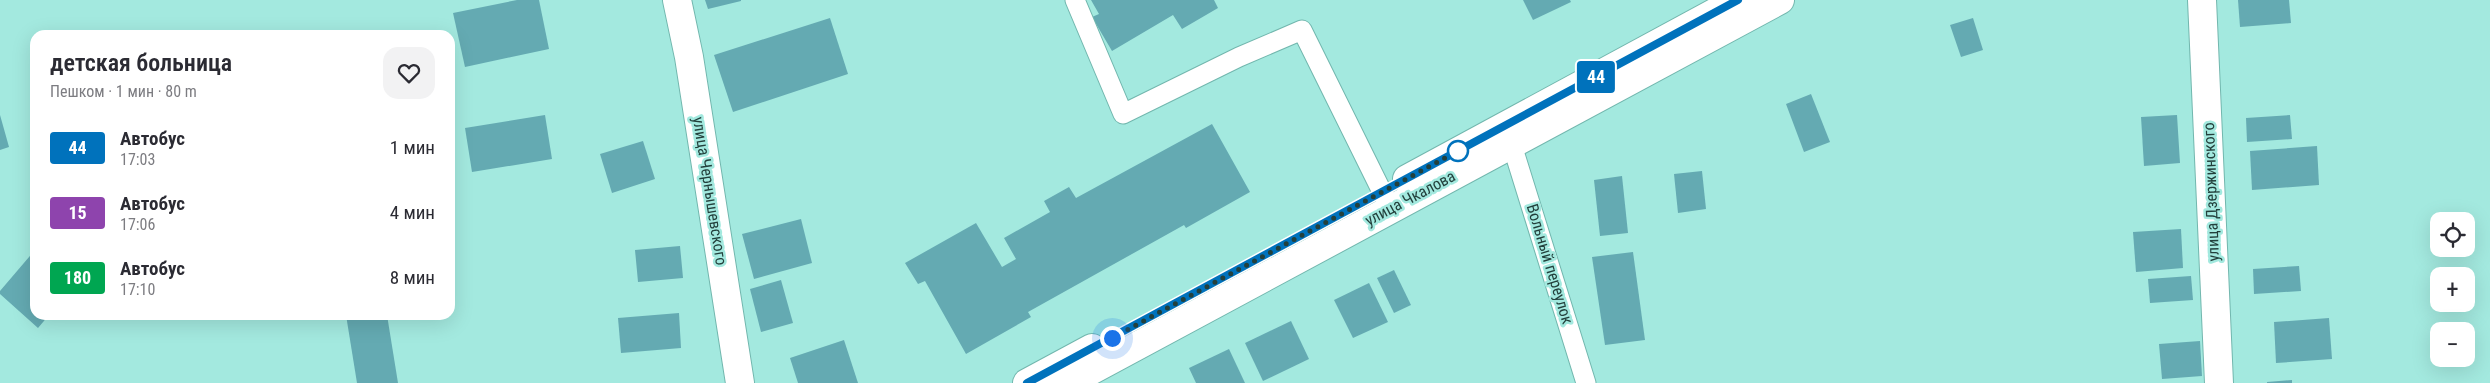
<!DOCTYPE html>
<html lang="ru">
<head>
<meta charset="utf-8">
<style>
	:root { --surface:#fff; --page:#f2f2f3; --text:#2b2b33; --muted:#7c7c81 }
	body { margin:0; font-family:"Roboto Condensed",sans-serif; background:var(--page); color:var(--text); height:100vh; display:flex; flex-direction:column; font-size:19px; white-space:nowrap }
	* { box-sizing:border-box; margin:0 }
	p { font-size:16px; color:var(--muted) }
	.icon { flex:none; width:28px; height:28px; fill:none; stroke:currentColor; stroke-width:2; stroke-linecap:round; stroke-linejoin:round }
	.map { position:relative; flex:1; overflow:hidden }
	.details { position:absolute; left:30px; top:30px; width:425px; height:290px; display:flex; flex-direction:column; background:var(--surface); border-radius:15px; box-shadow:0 5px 20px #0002 }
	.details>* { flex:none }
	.badge { padding:0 10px; border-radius:4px; font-size:18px; line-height:32px }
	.controls { position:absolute; left:2430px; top:212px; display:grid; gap:10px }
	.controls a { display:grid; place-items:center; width:45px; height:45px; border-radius:10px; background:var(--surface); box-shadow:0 5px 20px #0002; font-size:25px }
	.you { position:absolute; width:25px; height:25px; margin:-12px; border:4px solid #fff; border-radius:50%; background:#1a73e8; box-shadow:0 0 0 8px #1a73e833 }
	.map>.badge { position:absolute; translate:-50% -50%; box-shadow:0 0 0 2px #fff }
	.round { display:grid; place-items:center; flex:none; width:52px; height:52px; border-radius:15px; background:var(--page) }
	.headline { display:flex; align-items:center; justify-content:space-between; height:85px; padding:0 20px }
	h1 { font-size:24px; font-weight:600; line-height:38px }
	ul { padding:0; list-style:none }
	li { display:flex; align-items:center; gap:15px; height:65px; padding:0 20px }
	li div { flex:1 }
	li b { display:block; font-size:19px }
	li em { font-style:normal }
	li .badge { min-width:55px; font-weight:700; text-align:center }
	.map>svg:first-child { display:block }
	.building { fill:#64aab2 }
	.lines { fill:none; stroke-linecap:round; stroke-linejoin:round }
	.lane-casing { stroke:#72b7ae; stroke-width:21 }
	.street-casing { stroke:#72b7ae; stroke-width:30 }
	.primary-casing { stroke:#72b7ae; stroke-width:30 }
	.lane { stroke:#fff; stroke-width:19 }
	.street { stroke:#fff; stroke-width:28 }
	.primary { stroke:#fff; stroke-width:28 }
	.line-casing { stroke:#fff; stroke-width:11 }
	.line { stroke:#0072bc; stroke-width:8 }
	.walk { stroke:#23403c; stroke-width:5; stroke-dasharray:0 9 }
	.stop-dot { fill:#fff; stroke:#0072bc; stroke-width:2.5 }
	.labels { text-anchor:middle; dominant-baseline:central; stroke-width:5; stroke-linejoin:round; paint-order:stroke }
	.street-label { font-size:16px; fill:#23403c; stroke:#a3e9df }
</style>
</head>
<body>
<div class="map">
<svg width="2490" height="383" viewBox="0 0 2490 383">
	<rect width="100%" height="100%" fill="#a3e9df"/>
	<g class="building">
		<path d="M517,0H539L549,49L465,67L453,13Z"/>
		<path d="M705,0H741V1L708,9Z"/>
		<path d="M1091,0H1214L1218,8L1182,29L1173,15L1112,51L1092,17L1099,14Z"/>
		<path d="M1523,0H1570L1571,2L1533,20Z"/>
		<path d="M2238,0H2289L2291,23L2240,27Z"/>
		<path d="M830,18L848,74L733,112L714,55Z"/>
		<path d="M1973,18L1983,50L1961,57L1950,25Z"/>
		<path d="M1811,94L1830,142L1804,152L1786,104Z"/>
		<path d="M0,115L9,147L0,150Z"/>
		<path d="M545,115L552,159L472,172L465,128Z"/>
		<path d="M2177,115L2180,163L2144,166L2141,117Z"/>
		<path d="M2290,115L2292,139L2247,142L2246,118Z"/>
		<path d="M1212,124L1250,192L1186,228L1184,225L1028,312L1031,317L966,354L925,281L918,284L905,263L976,223L1002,267L1016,259L1004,238L1050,212L1044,201L1069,187L1076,198Z"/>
		<path d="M643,141L655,179L612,193L600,154Z"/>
		<path d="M2317,146L2319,185L2252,190L2250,151Z"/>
		<path d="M1702,171L1706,209L1678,213L1674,174Z"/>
		<path d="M1622,176L1628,233L1600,236L1594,180Z"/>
		<path d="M801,219L812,263L754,279L742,234Z"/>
		<path d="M2181,229L2183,268L2136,272L2133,232Z"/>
		<path d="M680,246L683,278L638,282L635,250Z"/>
		<path d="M35,250V315H49L38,328L0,294V291Z"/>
		<path d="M1633,252L1645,340L1605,345L1592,257Z"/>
		<path d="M2299,266L2301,291L2254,294L2253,269Z"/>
		<path d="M1394,270L1411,305L1394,313L1377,278Z"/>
		<path d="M2191,276L2193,300L2150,303L2148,279Z"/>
		<path d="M781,280L793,323L761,332L750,289Z"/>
		<path d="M1369,283L1388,322L1353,338L1334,300Z"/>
		<path d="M679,313L681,348L621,353L618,318Z"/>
		<path d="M346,315H387L398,383H357Z"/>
		<path d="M2329,318L2332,359L2276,363L2274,322Z"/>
		<path d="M1291,321L1309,359L1263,381L1245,343Z"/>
		<path d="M844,340L858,383H798L790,358Z"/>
		<path d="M2200,341L2202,376L2162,379L2159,344Z"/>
		<path d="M1229,349L1245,383H1196L1189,368Z"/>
		<path d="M2292,380V383H2267V382Z"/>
	</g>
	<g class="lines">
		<defs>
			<g id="lane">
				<path d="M1075,0L1123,114L1239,57L1302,30L1390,208"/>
				<path d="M1512,145L1586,383"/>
			</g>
			<g id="street">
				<path d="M677,0L689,57L740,383"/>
				<path d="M2202,0L2219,383"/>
			</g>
			<g id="primary">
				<path d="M1407,179L1738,0"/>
				<path d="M1027,383L1092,348"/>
				<path d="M1068,383L1780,0"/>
			</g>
		</defs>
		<use href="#lane" class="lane-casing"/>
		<use href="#street" class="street-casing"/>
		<use href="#primary" class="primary-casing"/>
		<use href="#lane" class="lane"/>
		<use href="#street" class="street"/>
		<use href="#primary" class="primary"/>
	</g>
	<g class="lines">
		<defs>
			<path id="line" d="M1027,383L1738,0"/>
		</defs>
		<use href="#line" class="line-casing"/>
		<use href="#line" class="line"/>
		<path class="walk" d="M1112,338L1458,151"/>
	</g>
	<circle class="stop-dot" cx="1458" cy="151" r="10"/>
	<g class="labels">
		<g class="street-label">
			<text transform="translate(710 191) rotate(81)">улица Чернышевского</text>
			<text transform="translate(2211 192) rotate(-92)">улица Дзержинского</text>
			<text transform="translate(1410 198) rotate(-28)">улица Чкалова</text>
			<text transform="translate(1550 264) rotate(73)">Вольный переулок</text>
		</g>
	</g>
</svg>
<div class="controls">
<a><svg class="icon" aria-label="locate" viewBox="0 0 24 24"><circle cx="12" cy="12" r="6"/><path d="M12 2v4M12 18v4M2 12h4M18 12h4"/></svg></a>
<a>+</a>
<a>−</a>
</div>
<div class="you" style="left:1112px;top:338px"></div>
<b class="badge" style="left:1596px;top:77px;background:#0072bc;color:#fff">44</b>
<section class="details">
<div class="headline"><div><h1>детская больница</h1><p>Пешком · 1 мин · 80 m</p></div><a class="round"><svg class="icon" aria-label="heart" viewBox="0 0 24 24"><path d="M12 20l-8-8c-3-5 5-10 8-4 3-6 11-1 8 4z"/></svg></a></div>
<ul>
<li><span class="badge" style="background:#0072bc;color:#fff">44</span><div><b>Автобус</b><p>17:03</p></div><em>1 мин</em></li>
<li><span class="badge" style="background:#8e44ad;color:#fff">15</span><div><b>Автобус</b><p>17:06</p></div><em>4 мин</em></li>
<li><span class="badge" style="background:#00a651;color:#fff">180</span><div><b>Автобус</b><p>17:10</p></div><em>8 мин</em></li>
</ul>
</section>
</div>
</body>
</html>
